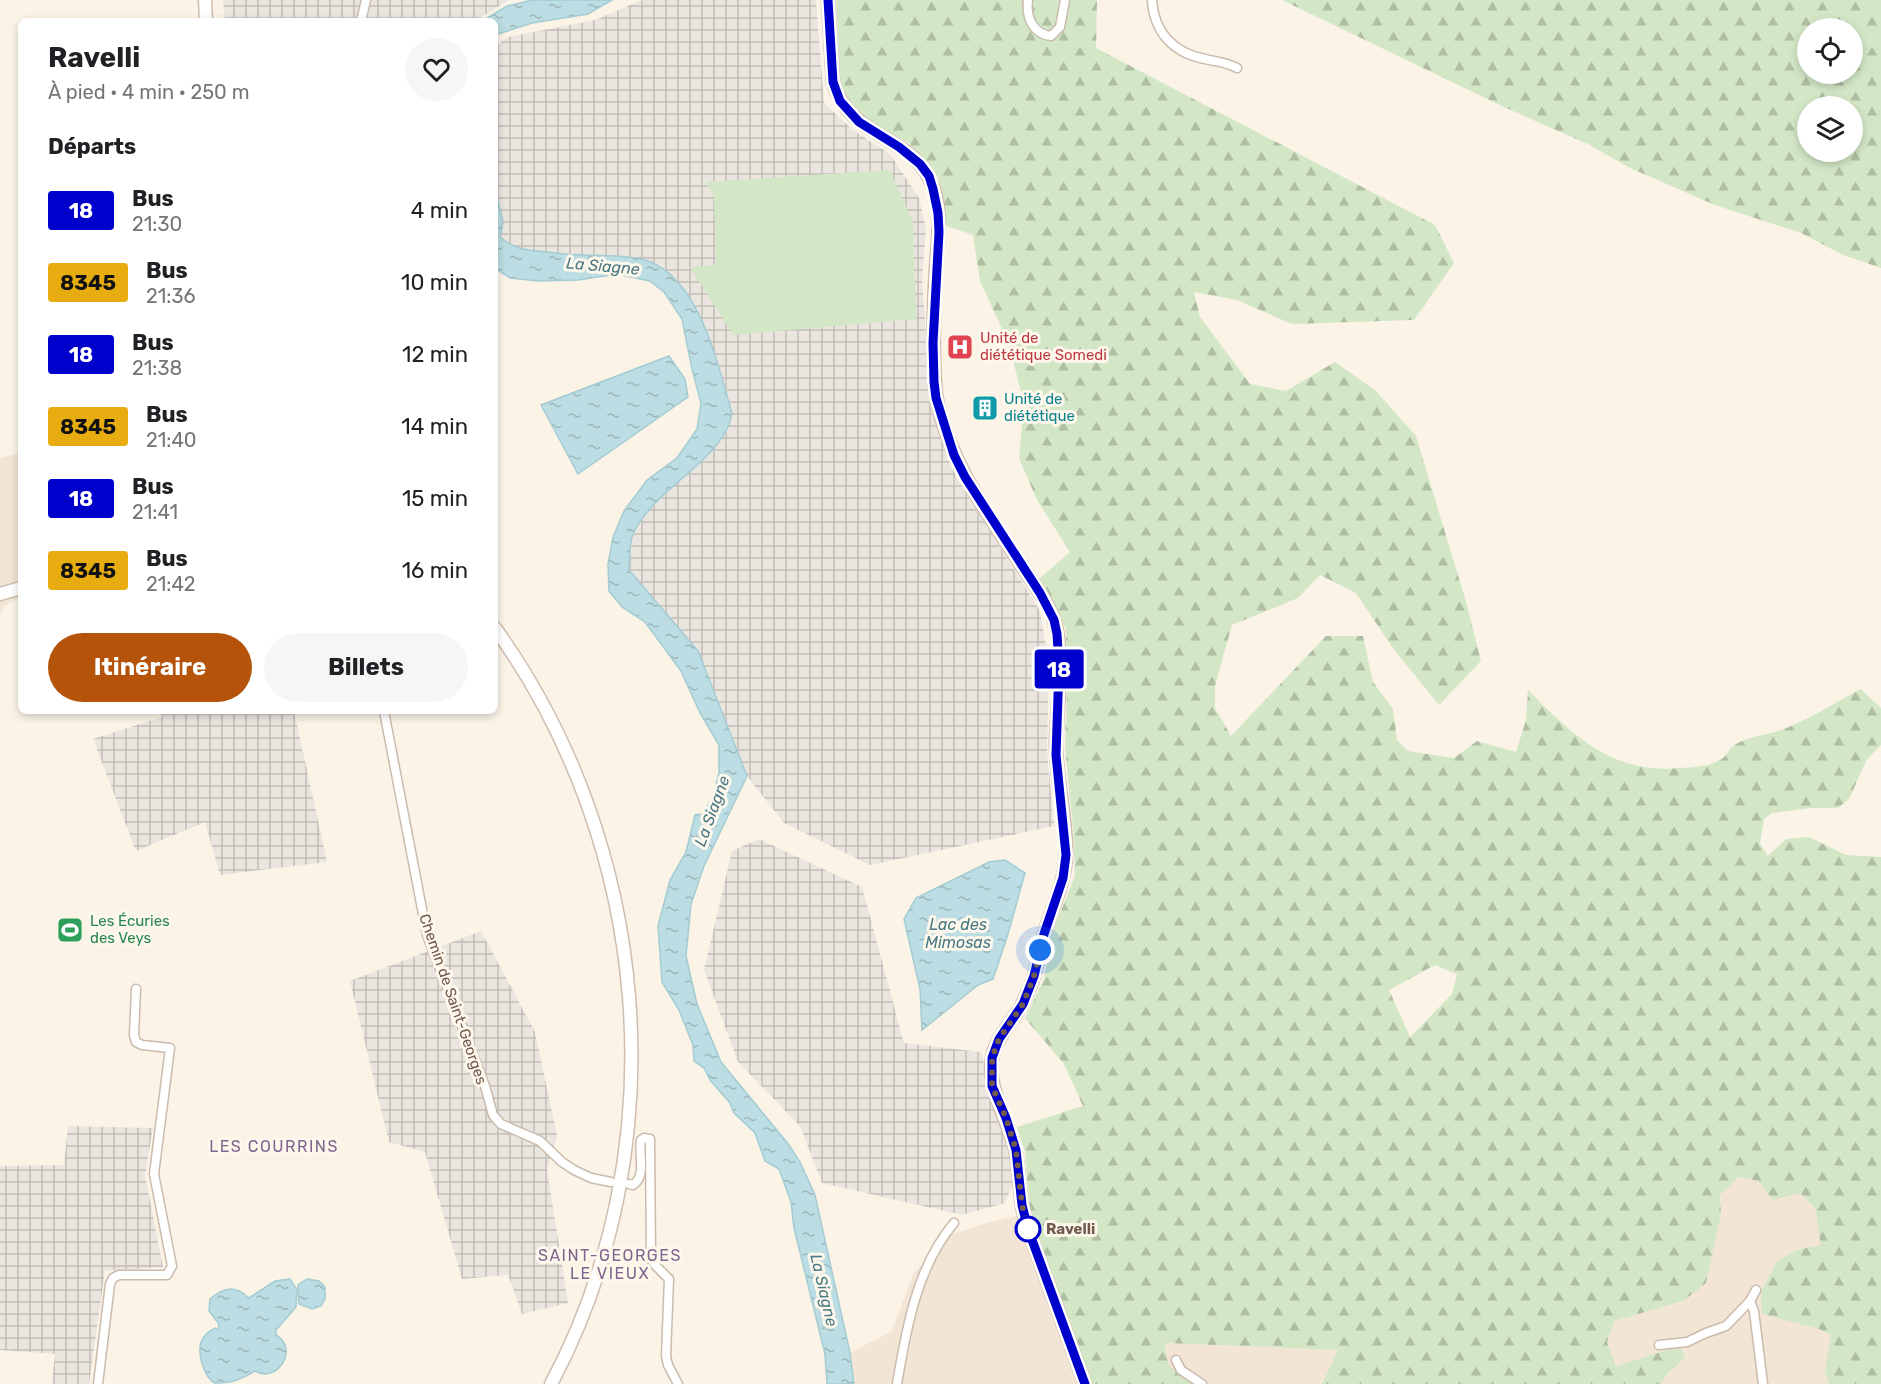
<!DOCTYPE html>
<html lang="fr">
<head>
<meta charset="utf-8">
<style>
	:root { --surface:#fff; --page:#f6f6f6; --text:#202124; --muted:#757577; --accent:#b45309 }
	body { margin:0; font-family:Rubik,sans-serif; background:var(--page); color:var(--text); height:100vh; display:flex; flex-direction:column; font-size:22px; white-space:nowrap }
	* { box-sizing:border-box; margin:0 }
	p { font-size:20px; color:var(--muted) }
	.icon { flex:none; width:33px; height:33px; fill:none; stroke:currentColor; stroke-width:2; stroke-linecap:round; stroke-linejoin:round }
	.map { position:relative; flex:1; overflow:hidden }
	.drawer { position:absolute; left:18px; top:18px; width:480px; height:696px; display:flex; flex-direction:column; background:var(--surface); border-radius:9px; box-shadow:0 3px 9px #0003 }
	.drawer>* { flex:none }
	.badge { padding:0 12px; border-radius:4px; font-size:21px; line-height:39px }
	.tools { position:absolute; left:1797px; top:18px; display:grid; gap:12px }
	.tools a { display:grid; place-items:center; width:66px; height:66px; border-radius:50%; background:var(--surface); box-shadow:0 3px 9px #0003; font-size:30px }
	.you { position:absolute; width:30px; height:30px; margin:-15px; border:4px solid #fff; border-radius:50%; background:#1a73e8; box-shadow:0 0 0 9px #1a73e833 }
	.map>.badge { position:absolute; translate:-50% -50%; box-shadow:0 0 0 3px #fff }
	h2 { padding:0 30px; font-size:22px; line-height:54px }
	.round { display:grid; place-items:center; flex:none; width:63px; height:63px; border-radius:32px; background:var(--page) }
	.summary { display:flex; align-items:center; justify-content:space-between; height:102px; padding:0 30px }
	h1 { font-size:28px; font-weight:700; line-height:45px }
	.cta { display:flex; gap:12px; margin-top:auto; padding:12px 30px }
	.cta a { flex:1; height:69px; border-radius:36px; background:var(--accent); color:#fff; font-size:24px; font-weight:700; line-height:69px; text-align:center }
	.cta a+a { background:var(--page); color:var(--text) }
	ul { padding:0; list-style:none }
	li { display:flex; align-items:center; gap:18px; height:72px; padding:0 30px }
	li div { flex:1 }
	li b { display:block; font-size:22px }
	li em { font-style:normal }
	li .badge { min-width:66px; font-weight:700; text-align:center }
	.map>svg:first-child { display:block }
	.residential { fill:#f2e5d5 }
	.industrial { fill:url(#industrial-grid) }
	.green { fill:#d3e7c6 }
	.forest { fill:url(#forest-firs); fill-rule:evenodd }
	.water { fill:url(#water-ripples); stroke:#a3ccd3; stroke-width:1.5 }
	.lines { fill:none; stroke-linecap:round; stroke-linejoin:round }
	.street-casing { stroke:#cbbbad; stroke-width:11 }
	.secondary-casing { stroke:#d0bdae; stroke-width:15 }
	.street { stroke:#fff; stroke-width:8 }
	.secondary { stroke:#fff; stroke-width:12 }
	.line-casing { stroke:#fff; stroke-width:14 }
	.line { stroke:#0000cd; stroke-width:9 }
	.walk { stroke:#725a4d; stroke-width:6; stroke-dasharray:0 10.8 }
	.stop-dot { fill:#fff; stroke:#0000cd; stroke-width:3 }
	.labels { text-anchor:middle; dominant-baseline:central; stroke-width:6; stroke-linejoin:round; paint-order:stroke }
	.health-label { font-size:15px; fill:#be3a42; stroke:#fef7ec; text-anchor:start }
	.culture-label { font-size:15px; fill:#0d838f; stroke:#fef7ec; text-anchor:start }
	.leisure-label { font-size:15px; fill:#27864d; stroke:#fef7ec; text-anchor:start }
	.street-label { font-size:15px; fill:#725a4d; stroke:#fef7ec }
	.stop-label { font-size:15px; font-weight:bold; fill:#725a4d; stroke:#fef7ec; text-anchor:start }
	.water-label { font-size:16px; font-style:italic; fill:#487984; stroke:#fef7ec }
	.neighbourhood-label { font-size:16px; letter-spacing:1.5px; fill:#80658e; stroke:#fef7ec }
</style>
</head>
<body>
<div class="map">
<svg width="1881" height="1384" viewBox="0 0 1881 1384">
	<defs>
		<pattern id="industrial-grid" width="8" height="8" patternUnits="userSpaceOnUse" patternTransform="scale(1.5)"><rect width="8" height="8" fill="#ebe5e0"/><path d="M0 4h8M4 0v8" fill="none" stroke="#c3bdb8"/></pattern>
		<pattern id="forest-firs" width="22" height="20" patternUnits="userSpaceOnUse" patternTransform="scale(1.5)"><rect width="22" height="20" fill="#d3e7c6"/><path d="M5 1l3.5 6h-7zM16 11l3.5 6h-7z" fill="#b0bea3"/></pattern>
		<pattern id="water-ripples" width="26" height="14" patternUnits="userSpaceOnUse" patternTransform="scale(1.5)"><rect width="26" height="14" fill="#bcdde3"/><path d="M2 4q2-2 4 0t4 0M15 11q2-2 4 0t4 0" fill="none" stroke="#9db6ba"/></pattern>
	</defs>
	<rect width="100%" height="100%" fill="#faf3e6"/>
	<g class="residential">
		<path d="M21,453V597L4,606L0,617V458Z"/>
		<path d="M1739,1177L1758,1181L1773,1200L1800,1193L1815,1208L1822,1245L1797,1250L1819,1329L1831,1336L1825,1370L1829,1384H1661L1668,1373L1685,1358L1616,1366L1607,1342L1614,1321L1683,1301L1714,1242L1721,1214L1720,1195Z"/>
		<path d="M1030,1213L1091,1384H854L850,1353L892,1331L913,1274L952,1234L990,1222Z"/>
		<path d="M1163,1343L1338,1350L1322,1384H1200L1169,1366Z"/>
	</g>
	<g class="industrial">
		<path d="M223,0H509L475,21H225Z"/>
		<path d="M642,0H816L824,103L853,130L890,154L919,198L926,230L922,279L929,377L938,430L957,478L1040,611L1049,664L1047,751L1054,826L870,865L784,823L747,776L698,651L629,570L632,538L646,513L697,464L730,424L661,266L641,259L563,254L512,247L495,234V47L508,37L595,20Z"/>
		<path d="M160,711H294L327,862L220,875L205,822L136,851L93,739L162,717Z"/>
		<path d="M759,839L862,887L904,1043L981,1052L1015,1179L1005,1203L962,1215L822,1183L800,1126L738,1062L704,970L732,851Z"/>
		<path d="M481,931L535,1032L557,1136L547,1169L568,1303L522,1314L508,1275L462,1279L425,1152L389,1142L350,981Z"/>
		<path d="M68,1126L153,1128L145,1175L163,1267L105,1271L89,1384H52L55,1354L0,1350V1166L64,1165Z"/>
	</g>
	<path class="green" d="M890,170L913,222L916,319L733,335L690,267L716,265L714,198L706,182Z"/>
	<g class="forest">
		<path d="M836,0H1097L1096,48L1435,225L1454,263L1414,320L1292,324L1237,300L1194,292L1200,317L1250,384L1286,391L1335,362L1376,391L1416,436L1467,605L1481,661L1439,705L1392,647L1356,593L1320,575L1298,598L1232,625L1215,686V708L1231,736L1326,636H1363L1373,682L1393,709L1397,740L1408,751L1454,758L1477,741L1516,752L1526,720L1528,690C1574,736 1611,774 1680,768C1694,767 1708,767 1720,760C1727,757 1729,747 1736,744C1750,736 1769,735 1784,729C1811,718 1835,703 1861,689L1881,708V745L1867,759L1849,799L1838,808H1811L1772,813L1764,819L1760,843L1768,856L1786,839L1809,837L1846,855L1881,857V1384H1829L1825,1370L1831,1335L1819,1329L1762,1314L1761,1292L1777,1261L1797,1250L1821,1245L1815,1208L1800,1193L1773,1200L1758,1181L1739,1177L1720,1195L1721,1214L1706,1283L1683,1301L1614,1321L1607,1342L1616,1366L1680,1346L1685,1358L1668,1373L1661,1384H1322L1338,1350L1164,1343L1169,1366L1200,1384H1091L1030,1213L1025,1152L1017,1127L1083,1106L1064,1064L1025,1018L1044,979L1052,933L1075,876L1073,827L1065,748L1067,689L1066,629L1039,579L1070,552L1037,500L1019,458L1024,404L1009,344L980,281L973,235L944,225L939,179L909,143L862,118L841,91ZM1435,965L1457,974L1452,994L1410,1037L1389,990Z"/>
		<path d="M1282,0H1881V268L1841,254L1801,233L1715,205L1630,168L1588,144L1506,108ZM1808,28H1852V74H1808ZM1808,106H1852V152H1808Z"/>
	</g>
	<g class="water">
		<path d="M533,0H612L588,14L532,23L495,35V21H482L507,6Z"/>
		<path d="M495,160L496,193L503,222L500,237C517,252 532,250 555,253C583,257 613,253 641,259C699,272 717,364 732,413C725,461 650,489 632,537C629,547 630,560 629,570L698,651L747,776L704,866L691,904L686,956L697,1004L721,1062L789,1145L800,1162L815,1195L850,1353L854,1384H827L825,1354L794,1228L791,1202L779,1169L765,1161L755,1133L734,1113L730,1103L710,1080L704,1068L694,1061L693,1045L679,1010L662,982L658,926L670,880L686,852L695,815L703,814L713,796L719,773V745L700,713L681,671L645,622L622,607L609,591L608,564L613,537L624,511L647,480L677,458L697,429L701,403L692,369L682,319L664,292L650,281L617,274L578,280L538,281L510,278L495,268Z"/>
		<path d="M669,356L685,379L688,397L578,474L541,405Z"/>
		<path d="M1005,860L1025,873L1008,934L993,979L978,985L922,1030L920,989L904,919L916,898L989,862Z"/>
		<path d="M290,1279L297,1290L296,1307L276,1330V1335C300,1349 277,1384 255,1371C243,1379 230,1384 215,1383C203,1378 195,1347 204,1337C206,1333 211,1331 215,1328L218,1330L219,1324L209,1311L210,1299C224,1287 235,1285 249,1298L275,1281Z"/>
		<path d="M307,1279L319,1281L325,1287V1299L321,1306L312,1309L299,1304L298,1285Z"/>
	</g>
	<g class="lines">
		<defs>
			<g id="street">
				<path d="M1028,0C1026,16 1032,34 1051,36L1060,27L1065,0"/>
				<path d="M1152,0C1154,32 1173,53 1205,59C1217,62 1226,62 1237,68"/>
				<path d="M361,21L366,0"/>
				<path d="M384,711L427,935L485,1086L493,1115L501,1124L540,1141L562,1162L574,1170L591,1178L611,1182"/>
				<path d="M629,1184L633,1185C647,1175 638,1155 641,1140L644,1138L650,1139L651,1259L656,1266L669,1279L666,1356L668,1365L678,1384"/>
				<path d="M1750,1301L1754,1311L1763,1384"/>
				<path d="M1659,1345L1687,1342L1706,1333L1726,1326L1750,1301L1756,1290"/>
				<path d="M1176,1360L1181,1370L1202,1384"/>
				<path d="M98,1384L110,1284L113,1278L119,1275H167L172,1266L154,1174L170,1048L142,1045L136,1042L134,1035L136,989"/>
				<path d="M897,1384C906,1330 917,1266 954,1223"/>
			</g>
			<g id="secondary">
				<path d="M205,0L206,21"/>
				<path d="M828,0L833,82C848,136 905,134 928,176C944,204 938,238 936,268C934,300 933,331 934,362C935,375 934,387 937,400C950,462 984,508 1018,560C1032,583 1052,605 1057,631C1063,667 1057,707 1056,744C1056,781 1067,818 1066,856C1065,883 1052,908 1044,934C1040,948 1038,962 1034,976C1031,986 1026,996 1022,1005C1012,1022 995,1039 992,1059C987,1088 1008,1120 1015,1149C1019,1167 1019,1186 1022,1205C1023,1213 1026,1221 1028,1229L1085,1384"/>
				<path d="M0,594L21,588"/>
				<path d="M495,628C651,845 678,1146 551,1384"/>
			</g>
		</defs>
		<use href="#street" class="street-casing"/>
		<use href="#secondary" class="secondary-casing"/>
		<use href="#street" class="street"/>
		<use href="#secondary" class="secondary"/>
	</g>
	<g class="lines">
		<defs>
			<path id="line" d="M828,0L833,82L840,101L859,122L899,147L920,164L929,176L933,189L938,213L939,232L933,343L934,382L936,398L954,455L965,477L1040,593L1054,620L1057,634L1059,667L1056,755L1066,855L1063,878L1044,934L1034,976L1023,1004L999,1039L992,1058V1086L1006,1118L1016,1150L1022,1205L1028,1229L1085,1384"/>
		</defs>
		<use href="#line" class="line-casing"/>
		<use href="#line" class="line"/>
		<path class="walk" d="M1028,1229L1022,1205L1016,1150L1006,1118L992,1086V1058L999,1039L1023,1004L1034,976L1040,950"/>
	</g>
	<defs>
		<symbol id="hospital-square" viewBox="-11 -11 22 22"><rect x="-9" y="-9" width="18" height="18" rx="4" fill="#e0444e" stroke="#fef7ec"/><path d="M-5-5h3v3.5h4V-5h3V5h-3V1.5h-4V5h-3Z" fill="#fff"/></symbol>
		<symbol id="building-square" viewBox="-11 -11 22 22"><rect x="-9" y="-9" width="18" height="18" rx="4" fill="#0f9aa8" stroke="#fef7ec"/><path d="M-4-6H4V6H1V3H-1V6H-4ZM-2.5-4.3h1.7v1.8h-1.7ZM.8-4.3h1.7v1.8H.8ZM-2.5-1h1.7V.8h-1.7ZM.8-1h1.7V.8H.8Z" fill="#fff"/></symbol>
		<symbol id="stadium-square" viewBox="-11 -11 22 22"><rect x="-9" y="-9" width="18" height="18" rx="4" fill="#2e9e5b" stroke="#fef7ec"/><path d="M0-5a6.5 5 0 1 0 0 10a6.5 5 0 1 0 0-10ZM-3.5-1.8h7v3.6h-7Z" fill="#fff"/></symbol>
	</defs>
	<g fill-rule="evenodd">
		<use href="#hospital-square" x="945" y="332" width="30" height="30"/>
		<use href="#building-square" x="970" y="393" width="30" height="30"/>
		<use href="#stadium-square" x="55" y="915" width="30" height="30"/>
	</g>
	<circle class="stop-dot" cx="1028" cy="1229" r="12"/>
	<g class="labels">
		<g class="health-label">
			<text x="980" y="338">Unité de<tspan x="980" dy="17">diététique Somedi</tspan></text>
		</g>
		<g class="culture-label">
			<text x="1004" y="399">Unité de<tspan x="1004" dy="17">diététique</tspan></text>
		</g>
		<g class="leisure-label">
			<text x="90" y="921">Les Écuries<tspan x="90" dy="17">des Veys</tspan></text>
		</g>
		<g class="street-label">
			<text transform="translate(453 999) rotate(71)">Chemin de Saint-Georges</text>
		</g>
		<g class="stop-label">
			<text x="1046" y="1229">Ravelli</text>
		</g>
		<g class="water-label">
			<text transform="translate(603 266) rotate(5)">La Siagne</text>
			<text transform="translate(712 811) rotate(-70)">La Siagne</text>
			<text x="958" y="924">Lac des<tspan x="958" dy="18">Mimosas</tspan></text>
			<text transform="translate(824 1290) rotate(77)">La Siagne</text>
		</g>
		<g class="neighbourhood-label">
			<text x="274" y="1146">LES COURRINS</text>
			<text x="610" y="1255">SAINT-GEORGES<tspan x="610" dy="18">LE VIEUX</tspan></text>
		</g>
	</g>
</svg>
<div class="tools">
<a><svg class="icon" aria-label="locate" viewBox="0 0 24 24"><circle cx="12" cy="12" r="6"/><path d="M12 2v4M12 18v4M2 12h4M18 12h4"/></svg></a>
<a><svg class="icon" aria-label="layers" viewBox="0 0 24 24"><path d="M12 4l9 5-9 5-9-5zM3 14l9 5 9-5"/></svg></a>
</div>
<div class="you" style="left:1040px;top:950px"></div>
<b class="badge" style="left:1059px;top:669px;background:#0000cd;color:#fff">18</b>
<section class="drawer">
<div class="summary"><div><h1>Ravelli</h1><p>À pied · 4 min · 250 m</p></div><a class="round"><svg class="icon" aria-label="heart" viewBox="0 0 24 24"><path d="M12 20l-8-8c-3-5 5-10 8-4 3-6 11-1 8 4z"/></svg></a></div>
<h2>Départs</h2>
<ul>
<li><span class="badge" style="background:#0000cd;color:#fff">18</span><div><b>Bus</b><p>21:30</p></div><em>4 min</em></li>
<li><span class="badge" style="background:#e6ac10;color:#111">8345</span><div><b>Bus</b><p>21:36</p></div><em>10 min</em></li>
<li><span class="badge" style="background:#0000cd;color:#fff">18</span><div><b>Bus</b><p>21:38</p></div><em>12 min</em></li>
<li><span class="badge" style="background:#e6ac10;color:#111">8345</span><div><b>Bus</b><p>21:40</p></div><em>14 min</em></li>
<li><span class="badge" style="background:#0000cd;color:#fff">18</span><div><b>Bus</b><p>21:41</p></div><em>15 min</em></li>
<li><span class="badge" style="background:#e6ac10;color:#111">8345</span><div><b>Bus</b><p>21:42</p></div><em>16 min</em></li>
</ul>
<div class="cta"><a>Itinéraire</a><a>Billets</a></div>
</section>
</div>
</body>
</html>
